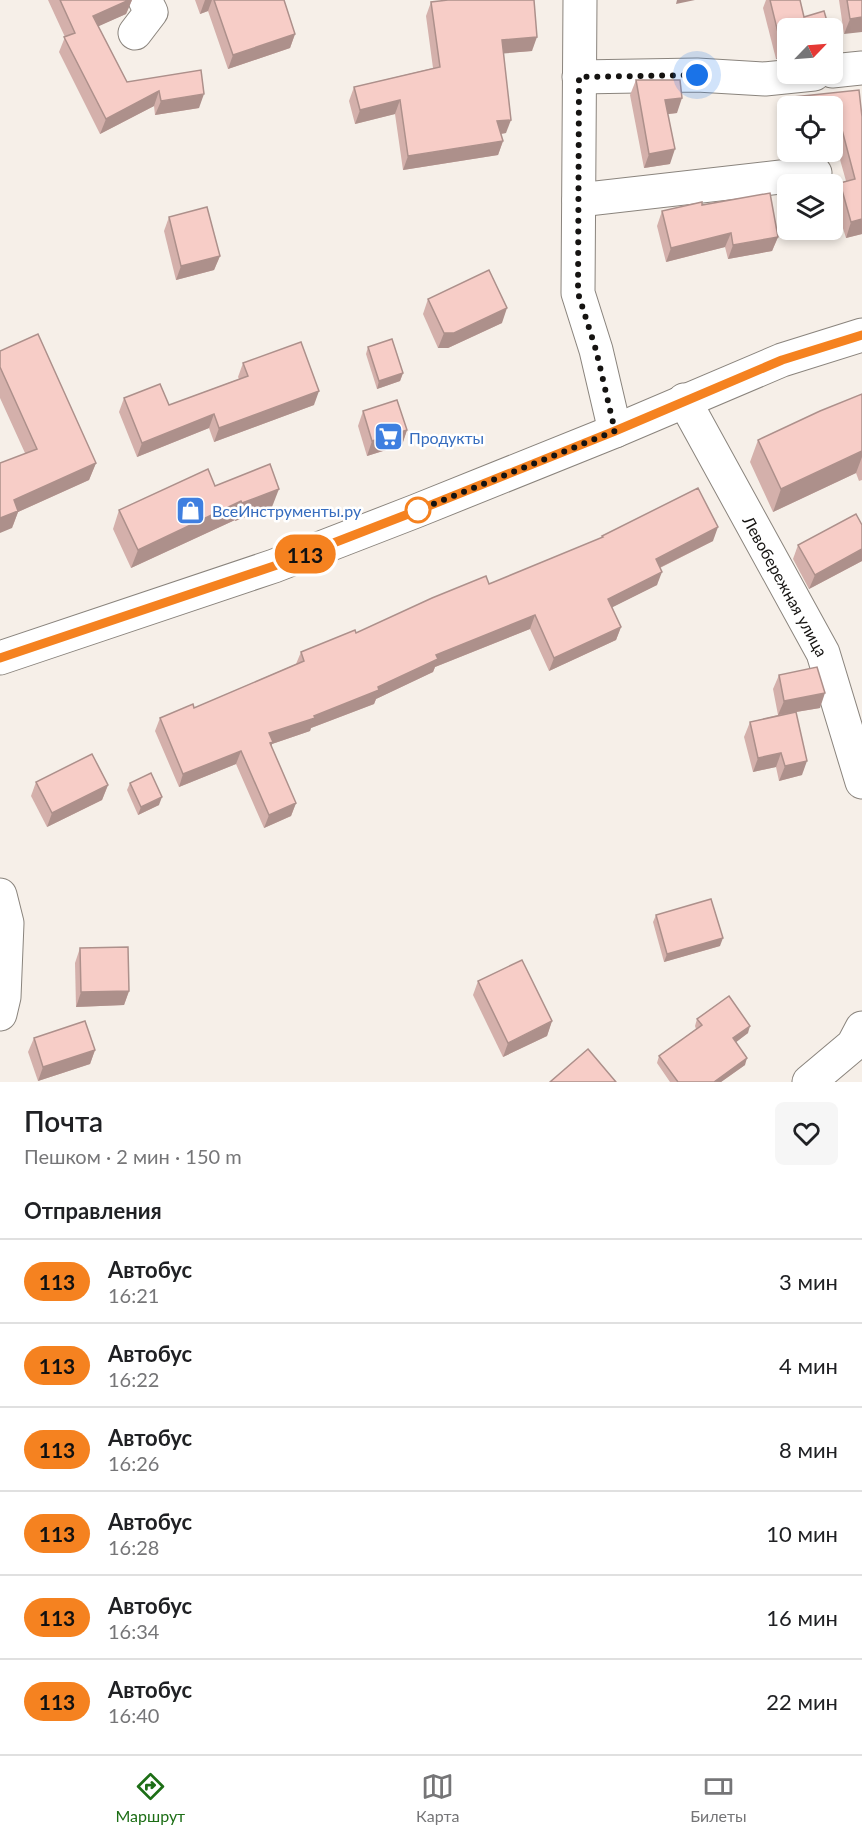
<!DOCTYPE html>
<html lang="ru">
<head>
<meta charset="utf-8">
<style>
	:root { --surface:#fff; --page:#f6f6f6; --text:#202124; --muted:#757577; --line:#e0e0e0; --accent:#1d6e16 }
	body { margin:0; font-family:Lato,sans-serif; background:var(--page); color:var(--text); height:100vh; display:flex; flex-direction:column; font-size:22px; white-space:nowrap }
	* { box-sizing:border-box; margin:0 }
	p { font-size:20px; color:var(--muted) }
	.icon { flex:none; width:33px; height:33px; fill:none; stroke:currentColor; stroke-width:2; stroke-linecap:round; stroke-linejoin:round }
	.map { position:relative; height:1082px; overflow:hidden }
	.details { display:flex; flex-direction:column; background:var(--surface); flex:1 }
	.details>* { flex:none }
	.badge { padding:0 12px; border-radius:20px; font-size:21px; line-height:39px }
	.needle { width:39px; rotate:65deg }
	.tools { position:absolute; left:777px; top:18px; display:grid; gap:12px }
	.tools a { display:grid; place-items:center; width:66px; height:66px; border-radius:9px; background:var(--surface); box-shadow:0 3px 9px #0003; font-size:30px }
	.you { position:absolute; width:30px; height:30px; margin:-15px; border:4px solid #fff; border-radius:50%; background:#1a73e8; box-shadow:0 0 0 9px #1a73e833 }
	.map>.badge { position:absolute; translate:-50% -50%; box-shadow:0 0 0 3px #fff }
	h2 { padding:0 24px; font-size:22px; line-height:54px }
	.round { display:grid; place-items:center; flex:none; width:63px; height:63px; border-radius:9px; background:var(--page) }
	.headline { display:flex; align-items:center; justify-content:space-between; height:102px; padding:0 24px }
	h1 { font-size:28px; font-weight:600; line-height:45px }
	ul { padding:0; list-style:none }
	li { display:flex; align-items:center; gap:18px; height:84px; padding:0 24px; border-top:2px solid var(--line) }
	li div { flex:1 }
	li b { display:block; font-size:22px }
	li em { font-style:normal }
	li .badge { min-width:66px; font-weight:700; text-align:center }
	.menu { display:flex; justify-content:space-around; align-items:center; height:84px; border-top:2px solid var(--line); background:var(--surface); font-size:16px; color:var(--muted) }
	.menu a { display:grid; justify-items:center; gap:3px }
	.menu .active { color:var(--accent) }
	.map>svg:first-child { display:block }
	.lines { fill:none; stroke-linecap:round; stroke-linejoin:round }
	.street-casing { stroke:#8a847d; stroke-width:35 }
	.secondary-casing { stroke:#8a847d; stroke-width:35 }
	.street { stroke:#fff; stroke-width:33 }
	.secondary { stroke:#fff; stroke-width:33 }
	.wall { fill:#d4b0ab }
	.shaded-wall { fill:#ad908b }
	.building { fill:#f7cdc7; stroke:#ad908b; stroke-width:1.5 }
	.line-casing { stroke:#fff; stroke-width:14 }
	.line { stroke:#f58220; stroke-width:9 }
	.walk { stroke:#151311; stroke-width:6; stroke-dasharray:0 10.8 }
	.stop-dot { fill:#fff; stroke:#f58220; stroke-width:3 }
	.labels { text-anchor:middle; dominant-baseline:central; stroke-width:5; stroke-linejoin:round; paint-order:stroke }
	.shop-label { font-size:16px; fill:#366cbe; stroke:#fff; text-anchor:start }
	.street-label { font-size:16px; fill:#151311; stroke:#fff }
</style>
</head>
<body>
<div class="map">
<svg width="862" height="1082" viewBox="0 0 862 1082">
	<rect width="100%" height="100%" fill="#f6efe8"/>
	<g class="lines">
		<defs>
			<g id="street">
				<path d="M580,0L578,293L596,350L615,431"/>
				<path d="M135,33L151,12L145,0"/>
				<path d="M832,71L862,68"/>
				<path d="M579,77L697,75L765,79L814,74"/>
				<path d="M579,200L815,173"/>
				<path id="s1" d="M684,400L823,653L862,782"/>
				<path d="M0,895L7,923L4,997L0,1014"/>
				<path d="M809,1082L853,1045L862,1028"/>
			</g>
			<path id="secondary" d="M0,658L274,566L416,511L615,431L782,360L862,335"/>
		</defs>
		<use href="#street" class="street-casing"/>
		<use href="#secondary" class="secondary-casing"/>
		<use href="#street" class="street"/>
		<use href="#secondary" class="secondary"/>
	</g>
	<g class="wall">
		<path d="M48,0H132L126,14L98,26L127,82L201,70L199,108L155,115L154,106L100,134L59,52L65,37Z"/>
		<path d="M195,0H284L295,34L290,48L228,69L208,11L200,14Z"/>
		<path d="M766,0H800L776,59L763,8Z"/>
		<path d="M839,0H862L844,34Z"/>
		<path d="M431,2L532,51L504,53L506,133L501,134L503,141L498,155L403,170L395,114L355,124L349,101L354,87L433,68L426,16Z"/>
		<path d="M636,80L677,113L668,114L670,164L644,168L630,95Z"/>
		<path d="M784,98L862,117V234L846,238L834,199L840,183L846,181L834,138L782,144L779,114Z"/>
		<path d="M702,205L778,237L772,251L728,259L725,247L666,262L657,226L662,211Z"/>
		<path d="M169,217L220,256L214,270L176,280L164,231Z"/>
		<path d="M428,299L502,323L448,348H438L423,314Z"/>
		<path d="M368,347L403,373L400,381L377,389L366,354Z"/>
		<path d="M0,351L96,463L89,480L18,512L12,528L25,453L0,398Z"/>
		<path d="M243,363L314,405L214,442L209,428L137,457L119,412L124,398L169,405L239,379L238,377Z"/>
		<path d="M862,394V480L859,481L856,473L773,512L750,462L758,440Z"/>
		<path d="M363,411L407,430L402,445L367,456L358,426Z"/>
		<path d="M215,486L272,507L235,521V520L131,568L113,529L119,510Z"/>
		<path d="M862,525V561L809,589L793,559L798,545Z"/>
		<path d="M602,536L713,541L660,568L657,585L612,607L621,627L616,640L549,671L530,629L435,667L433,672L376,699L374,704L311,728L310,731L272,744L271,747L296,803L291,816L264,828L236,764L179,787L155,731L160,718L194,708L296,664L301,652L356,633L489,584L602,538Z"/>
		<path d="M779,675L820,708L796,712L802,775L779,781L776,767L753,772L744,737L750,722L778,715L773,689Z"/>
		<path d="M36,782L108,785L102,800L47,827L31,796Z"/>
		<path d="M130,783L159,805L138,815L127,790Z"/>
		<path d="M656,915L720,946L664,962L653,922Z"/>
		<path d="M80,948L129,991L124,1005L76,1007L75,963Z"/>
		<path d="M478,981L552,1021L547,1036L503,1057L473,995Z"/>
		<path d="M697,1019L748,1033L736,1042L745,1065L721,1082H670L657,1063L659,1056L696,1029L695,1026Z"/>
		<path d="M34,1038L95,1050L90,1064L38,1081L28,1052Z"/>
	</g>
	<g class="shaded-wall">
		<path d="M129,0H132L126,14L88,31L93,16Z"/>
		<path d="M205,0H212L208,11L200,14Z"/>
		<path d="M677,0H695L676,4Z"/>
		<path d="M862,17V32L844,34L850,19Z"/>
		<path d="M295,34L290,48L228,69L233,55Z"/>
		<path d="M537,37L532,51L497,54L502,40Z"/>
		<path d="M788,44V58L776,59L781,45Z"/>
		<path d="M159,91L154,106L100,134L106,119Z"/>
		<path d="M204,94L199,108L155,115L161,101Z"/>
		<path d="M682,98L677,113L660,115L665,100Z"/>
		<path d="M400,100L395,114L355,124L360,110Z"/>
		<path d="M511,120L506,133L492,135L497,121Z"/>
		<path d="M840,122L834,138H832V123Z"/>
		<path d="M788,128V143L782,144Z"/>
		<path d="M503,141L498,155L403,170L408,156Z"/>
		<path d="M675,149L670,164L644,168L649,154Z"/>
		<path d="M862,219V234L846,238L851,222Z"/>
		<path d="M731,233L725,247L666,262L671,248Z"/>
		<path d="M778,237L772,251L728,259L733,245Z"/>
		<path d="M220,256L214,270L176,280L181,266Z"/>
		<path d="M507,308L502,323L448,348H438L444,333Z"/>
		<path d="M403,373L400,381L377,389L379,381Z"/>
		<path d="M319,391L314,405L214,442L219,428Z"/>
		<path d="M214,414L209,428L137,457L142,443Z"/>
		<path d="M407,430L402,445L367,456L372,441Z"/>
		<path d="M862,451V457L856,473L773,512L781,489Z"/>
		<path d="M96,463L89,480L18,512L12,528L0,533V518L14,500Z"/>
		<path d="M279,489L272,507L235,521L242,503Z"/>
		<path d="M241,501L235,520L131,568L138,550Z"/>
		<path d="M718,527L713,541L651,572L656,559Z"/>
		<path d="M862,549V561L809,589L815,575Z"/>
		<path d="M662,572L657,585L603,612L608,599Z"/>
		<path d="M535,615L530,629L435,667L433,672L376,699L374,704L311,728L310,731L272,744L268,755L269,733L314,716L378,687L436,655Z"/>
		<path d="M621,627L616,640L549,671L554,658Z"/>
		<path d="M825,693L820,708L778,715L784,701Z"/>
		<path d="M241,751L236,764L179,787L183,774Z"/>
		<path d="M781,753L776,767L753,772L758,758Z"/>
		<path d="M807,761L802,775L779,781L785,766Z"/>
		<path d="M108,785L102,800L47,827L52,813Z"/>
		<path d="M162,797L159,805L138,815L141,807Z"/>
		<path d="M296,803L291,816L264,828L269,815Z"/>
		<path d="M723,938L720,946L664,962L667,954Z"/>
		<path d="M129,991L124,1005L76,1007L81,992Z"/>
		<path d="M552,1021L547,1036L503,1057L508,1043Z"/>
		<path d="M750,1026L748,1033L731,1046L733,1038Z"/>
		<path d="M95,1050L90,1064L38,1081L43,1067Z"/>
		<path d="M747,1058L745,1065L721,1082H714Z"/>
	</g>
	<g class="building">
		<path d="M60,0H129L93,16L127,82L201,70L204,94L161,101L159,91L106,119L64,37L75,33Z"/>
		<path d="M214,0H284L295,34L233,55Z"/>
		<path d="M448,0H534L537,37L502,40L511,120L497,121L503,141L408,156L400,100L360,110L354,87L440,67L431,2Z"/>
		<path d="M770,0H800L804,17L824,11L829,28H788V44L781,45Z"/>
		<path d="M847,0H862V17L850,19Z"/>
		<path d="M636,80H680L682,98L665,100L675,149L649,154Z"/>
		<path d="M859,90L862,117V219L851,222L840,183L855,179L840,122L832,123V106H788V127L784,98Z"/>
		<path d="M770,193L778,237L733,245L731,233L671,248L662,211L702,202V205Z"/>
		<path d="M207,207L220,256L181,266L169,217Z"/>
		<path d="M489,270L507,308L454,333H444L428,299Z"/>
		<path d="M38,334L96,463L14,500L18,511L0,518V463L37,449L0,367V351Z"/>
		<path d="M392,339L403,373L379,381L368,347Z"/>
		<path d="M301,342L319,391L219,428L214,414L142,443L124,398L160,384L169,405L248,376L243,363Z"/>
		<path d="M862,394V451L781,489L758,440L820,411Z"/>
		<path d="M397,400L407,430L372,441L363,411Z"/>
		<path d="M270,464L279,489L242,503L241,501L138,550L119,510L208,469L215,486Z"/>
		<path d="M698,488L718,527L656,559L662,572L608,599L621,627L554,658L535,615L436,655L438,659L378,687L379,690L314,716L315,718L269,733L273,742L270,743L296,803L269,815L241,751L183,774L160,718L193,704L194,708L304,661L301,652L355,630L356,633L432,598L486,576L489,584L603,537L602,536Z"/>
		<path d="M856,514L862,525V549L815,575L798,545Z"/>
		<path d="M817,667L825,693L784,701L779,675Z"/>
		<path d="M796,712L807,761L785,766L781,753L758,758L750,722Z"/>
		<path d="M92,754L108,785L52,813L36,782Z"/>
		<path d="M151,773L162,797L141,807L130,783Z"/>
		<path d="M711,899L723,938L667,954L656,915Z"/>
		<path d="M128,947L129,991L81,992L80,948Z"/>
		<path d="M522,960L552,1021L508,1043L478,981Z"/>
		<path d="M729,996L750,1026L733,1038L747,1058L714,1082H678L659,1056L702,1025L697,1019Z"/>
		<path d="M85,1021L95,1050L43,1067L34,1038Z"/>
		<path d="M588,1049L616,1082H550Z"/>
	</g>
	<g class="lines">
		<defs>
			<path id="line" d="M0,658L274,566L416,511L615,431L782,360L862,335"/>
		</defs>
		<use href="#line" class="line-casing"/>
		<use href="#line" class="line"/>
		<path class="walk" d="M418,510L416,511L615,431L596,350L578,293L579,77L697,75"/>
	</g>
	<defs>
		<symbol id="supermarket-square" viewBox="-11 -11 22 22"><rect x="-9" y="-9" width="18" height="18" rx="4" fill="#3f7fe0" stroke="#fff"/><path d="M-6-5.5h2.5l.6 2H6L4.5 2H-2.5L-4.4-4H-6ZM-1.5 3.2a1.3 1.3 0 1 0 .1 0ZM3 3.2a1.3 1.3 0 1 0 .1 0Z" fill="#fff"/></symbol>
		<symbol id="shop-square" viewBox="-11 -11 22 22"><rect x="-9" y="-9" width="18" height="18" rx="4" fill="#3f7fe0" stroke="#fff"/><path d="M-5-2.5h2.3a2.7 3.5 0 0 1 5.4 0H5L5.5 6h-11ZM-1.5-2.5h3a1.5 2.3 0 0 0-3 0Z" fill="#fff"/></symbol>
	</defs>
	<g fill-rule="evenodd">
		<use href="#supermarket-square" x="372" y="420" width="33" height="33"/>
		<use href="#shop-square" x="174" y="494" width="33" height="33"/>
	</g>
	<circle class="stop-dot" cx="418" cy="510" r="12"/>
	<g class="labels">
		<g class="shop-label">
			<text x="409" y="437">Продукты</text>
			<text x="212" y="510">ВсеИнструменты.ру</text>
		</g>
		<g class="street-label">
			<text stroke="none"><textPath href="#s1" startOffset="212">Левобережная улица</textPath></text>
		</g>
	</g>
</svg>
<div class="tools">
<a><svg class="needle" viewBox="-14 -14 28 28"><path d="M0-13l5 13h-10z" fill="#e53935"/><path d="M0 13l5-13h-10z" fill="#757577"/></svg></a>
<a><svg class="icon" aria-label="locate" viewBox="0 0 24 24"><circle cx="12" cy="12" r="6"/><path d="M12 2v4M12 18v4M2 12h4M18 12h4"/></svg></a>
<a><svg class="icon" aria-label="layers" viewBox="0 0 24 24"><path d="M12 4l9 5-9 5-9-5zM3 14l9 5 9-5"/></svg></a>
</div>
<div class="you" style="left:697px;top:75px"></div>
<b class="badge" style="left:305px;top:554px;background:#f58220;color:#111">113</b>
</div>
<section class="details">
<div class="headline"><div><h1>Почта</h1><p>Пешком · 2 мин · 150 m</p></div><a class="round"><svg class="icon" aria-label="heart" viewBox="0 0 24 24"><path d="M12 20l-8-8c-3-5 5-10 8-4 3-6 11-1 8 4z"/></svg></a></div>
<h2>Отправления</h2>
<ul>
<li><span class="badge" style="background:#f58220;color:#111">113</span><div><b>Автобус</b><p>16:21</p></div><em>3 мин</em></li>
<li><span class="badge" style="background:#f58220;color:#111">113</span><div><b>Автобус</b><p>16:22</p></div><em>4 мин</em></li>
<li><span class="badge" style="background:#f58220;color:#111">113</span><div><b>Автобус</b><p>16:26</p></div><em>8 мин</em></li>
<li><span class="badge" style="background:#f58220;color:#111">113</span><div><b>Автобус</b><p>16:28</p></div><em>10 мин</em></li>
<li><span class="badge" style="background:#f58220;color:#111">113</span><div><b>Автобус</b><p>16:34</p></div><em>16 мин</em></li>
<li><span class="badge" style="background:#f58220;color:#111">113</span><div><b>Автобус</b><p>16:40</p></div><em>22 мин</em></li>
</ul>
</section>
<nav class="menu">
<a class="active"><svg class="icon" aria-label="directions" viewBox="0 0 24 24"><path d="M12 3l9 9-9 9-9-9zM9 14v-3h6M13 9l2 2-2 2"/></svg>Маршрут</a>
<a><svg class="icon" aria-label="map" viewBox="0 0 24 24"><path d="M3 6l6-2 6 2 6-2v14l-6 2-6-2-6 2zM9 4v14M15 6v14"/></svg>Карта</a>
<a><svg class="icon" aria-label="tickets" viewBox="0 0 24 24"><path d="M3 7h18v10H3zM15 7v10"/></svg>Билеты</a>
</nav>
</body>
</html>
